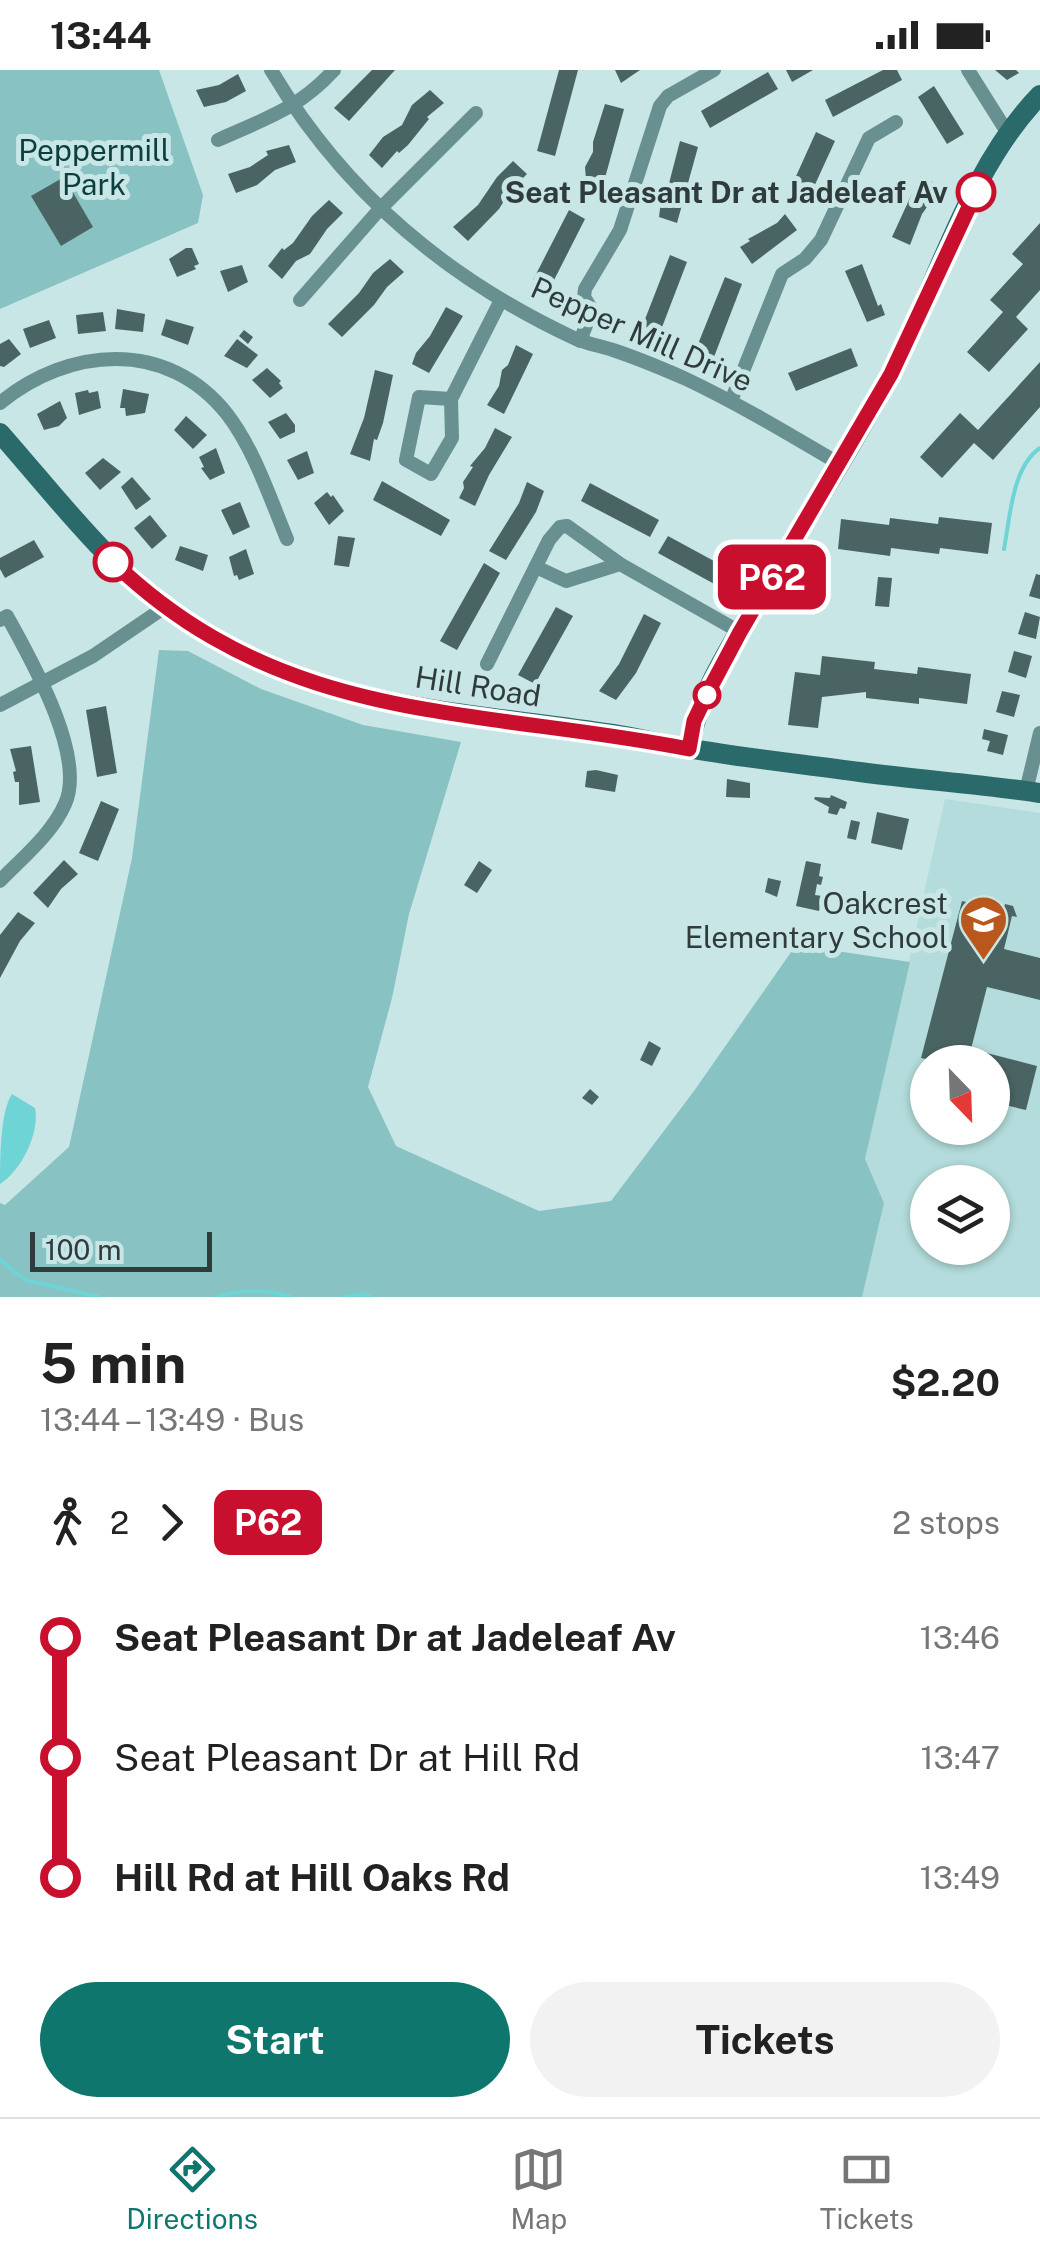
<!DOCTYPE html>
<html lang="en">
<head>
<meta charset="utf-8">
<style>
	:root { --surface:#fff; --page:#f2f2f2; --text:#222; --muted:#767676; --line:#e0e0e0; --accent:#0f766e }
	body { margin:0; font-family:"Public Sans",sans-serif; background:var(--page); color:var(--text); height:100vh; display:flex; flex-direction:column; font-size:38px; white-space:nowrap }
	* { box-sizing:border-box; margin:0 }
	p { font-size:32px; color:var(--muted) }
	.icon { flex:none; width:55px; height:55px; fill:none; stroke:currentColor; stroke-width:2; stroke-linecap:round; stroke-linejoin:round }
	.map { position:relative; height:1227px; overflow:hidden }
	.panel { display:flex; flex-direction:column; background:var(--surface); flex:1 }
	.panel>* { flex:none }
	.badge { padding:0 20px; border-radius:15px; font-size:35px; line-height:65px }
	.needle { width:65px; rotate:157deg }
	.buttons { position:absolute; left:910px; top:975px; display:grid; gap:20px }
	.buttons a { display:grid; place-items:center; width:100px; height:100px; border-radius:50%; background:var(--surface); box-shadow:0 2px 8px #0004; font-size:50px }
	.scale { position:absolute; left:30px; bottom:25px; width:182px; box-sizing:border-box; padding-left:10px; border:5px solid #303c3c; border-top:0; font-size:28px; line-height:35px; white-space:nowrap; color:#303c3c; -webkit-text-stroke:8px #c8e6e6; paint-order:stroke }
	.map>.badge { position:absolute; translate:-50% -50%; box-shadow:0 0 0 5px #fff }
	.legs { display:flex; align-items:center; gap:15px; height:110px; padding:0 40px; font-size:32px }
	.legs p { margin-inline-start:auto }
	.headline { display:flex; align-items:center; justify-content:space-between; height:170px; padding:0 40px }
	h1 { font-size:55px; font-weight:700; line-height:75px }
	.button { display:flex; gap:20px; margin-top:auto; padding:20px 40px }
	.button a { flex:1; height:115px; border-radius:60px; background:var(--accent); color:#fff; font-size:40px; font-weight:700; line-height:115px; text-align:center }
	.button a+a { background:var(--page); color:var(--text) }
	ul { padding:0 40px; list-style:none }
	li { display:flex; align-items:center; gap:35px; height:120px; font-size:38px }
	li i { display:grid; place-items:center; width:15px; height:100%; margin:0 12px; background:currentColor }
	li i::after { content:''; width:25px; height:25px; margin:-12px; border:8px solid; border-radius:50%; background:var(--surface) }
	li p { margin-inline-start:auto }
	li:first-child i { background:linear-gradient(#0000 50%,currentColor 0) }
	li:last-child i { background:linear-gradient(currentColor 50%,#0000 0) }
	.status { display:flex; justify-content:space-between; align-items:center; height:70px; padding:0 50px; background:var(--surface); direction:ltr }
	.status svg { height:28px; fill:currentColor }
	.tab-bar { display:flex; justify-content:space-around; align-items:center; height:140px; border-top:2px solid var(--line); background:var(--surface); font-size:28px; color:var(--muted) }
	.tab-bar a { display:grid; justify-items:center; gap:5px }
	.tab-bar .selected { color:var(--accent) }
	.map>svg:first-child { display:block }
	.built { fill:#b4dcdc; fill-rule:evenodd }
	.green { fill:#88c2c3 }
	.water { fill:#6ed4d5 }
	.lines { fill:none; stroke-linecap:round; stroke-linejoin:round }
	.stream { stroke:#6ed4d5; stroke-width:4 }
	.building { fill:#4a6464 }
	.street { stroke:#699090; stroke-width:14 }
	.secondary { stroke:#2a6a6b; stroke-width:20 }
	.line-1-casing { stroke:#fff; stroke-width:22 }
	.line-1 { stroke:#c8102e; stroke-width:15 }
	.stop-1-dot { fill:#fff; stroke:#c8102e; stroke-width:5 }
	.labels { text-anchor:middle; dominant-baseline:central; stroke-width:10; stroke-linejoin:round; paint-order:stroke }
	.park-label { font-size:30px; fill:#0d3e3f; stroke:#c8e6e6 }
	.stop-label { font-size:30px; font-weight:bold; fill:#303c3c; stroke:#c8e6e6; text-anchor:end }
	.street-label { font-size:30px; fill:#303c3c; stroke:#c8e6e6 }
	.poi-label { font-size:30px; fill:#303c3c; stroke:#c8e6e6; text-anchor:end }
</style>
</head>
<body>
<div class="status"><b>13:44</b><svg viewBox="0 0 49 12"><path d="M0 12V9h3v3zM5 12V6h3v6zM10 12V3h3v9zM15 12V0h3v12zM26 1h20v11H26zM47 4h2v5h-2z"/></svg></div>
<div class="map">
<svg width="1040" height="1227" viewBox="0 0 1040 1227">
	<rect width="100%" height="100%" fill="#c8e6e6"/>
	<path class="built" d="M945,729L1040,743V1227H862L884,1133L865,1089ZM928,992H992V1058H928ZM928,1112H992V1178H928Z"/>
	<g class="green">
		<path d="M0,0H159L203,125L198,153L0,239Z"/>
		<path d="M159,580L188,581L261,619L363,655L461,672L409,844L392,928L368,1017L396,1076L539,1141L611,1131L694,1021L796,875L910,892L865,1089L884,1133L862,1227H0V1133L5,1135L69,1077L132,788Z"/>
	</g>
	<path class="water" d="M12,1024L35,1038C40,1062 22,1100 0,1114C0,1089 0,1042 12,1024Z"/>
	<g class="lines">
		<g class="stream">
			<path d="M1004,479C1010,448 1012,397 1040,378"/>
			<path d="M0,1190L26,1210L99,1227"/>
			<path d="M217,1227C242,1219 267,1219 291,1227"/>
			<path d="M344,1227L362,1224L371,1227"/>
		</g>
	</g>
	<g class="building">
		<path d="M372,0H395L349,51L334,38Z"/>
		<path d="M559,0H578L555,86L537,81Z"/>
		<path d="M615,0H640L621,13Z"/>
		<path d="M786,0H813L792,12Z"/>
		<path d="M883,0H897L902,10L833,47L825,30Z"/>
		<path d="M995,0H1016L1019,3L1007,10Z"/>
		<path d="M768,2L778,19L710,58L701,41Z"/>
		<path d="M238,4L246,21L226,32L204,37L196,20L219,15Z"/>
		<path d="M934,16L964,64L947,74L918,27Z"/>
		<path d="M430,20L444,33L427,47L429,49L408,75L399,83L397,81L382,98L369,85L383,67L402,55L412,35Z"/>
		<path d="M605,34L624,39L600,126L580,119L586,110L585,97L593,82V72Z"/>
		<path d="M816,62L835,71L807,132L788,124Z"/>
		<path d="M680,71L698,77L677,153L659,147L661,131L663,124L666,125Z"/>
		<path d="M289,75L296,92L275,100L257,115L236,123L228,104L250,97L268,85L266,81Z"/>
		<path d="M513,91L527,104L511,120L499,139L468,171L453,157L478,135L497,107Z"/>
		<path d="M920,106L937,114L933,124L935,126L922,144L910,175L892,167Z"/>
		<path d="M64,107L93,157L61,176L31,126Z"/>
		<path d="M329,130L343,143L327,159L310,184L296,191L282,209L268,196L282,178L284,180L293,173L312,146Z"/>
		<path d="M569,140L585,149L550,218L533,210Z"/>
		<path d="M785,144L797,160L752,194L740,177L750,171L748,169L777,153Z"/>
		<path d="M1040,153V220L1016,247L1028,259L989,302L967,282L1003,242L990,230L1023,194L1012,184Z"/>
		<path d="M186,178H192L199,194L194,196L196,199L177,207L169,189Z"/>
		<path d="M670,185L687,192L659,265L642,257Z"/>
		<path d="M390,189L404,202L387,217L374,235L342,267L328,254L359,223L373,203Z"/>
		<path d="M862,194L878,236L881,234L885,245L867,252L845,201Z"/>
		<path d="M242,195L248,212L228,222L220,201Z"/>
		<path d="M725,207L742,214L714,287L696,279Z"/>
		<path d="M446,237L463,246L429,303L412,294L416,283L430,266Z"/>
		<path d="M117,239L145,244L143,262L115,259Z"/>
		<path d="M103,242L106,261L78,264L76,245Z"/>
		<path d="M166,249L194,257L188,275L161,265Z"/>
		<path d="M49,250L56,268L30,278L23,259Z"/>
		<path d="M244,260L253,267L248,274L239,266Z"/>
		<path d="M9,269L21,284L4,297L0,296V274Z"/>
		<path d="M237,269L258,285L247,298L224,286Z"/>
		<path d="M516,275L533,284L504,344L487,335L499,316L502,300L508,295Z"/>
		<path d="M851,278L858,296L796,321L788,303Z"/>
		<path d="M1040,292V337L993,390L974,373L942,408L920,387L960,343L978,360Z"/>
		<path d="M267,298L281,311L279,313L283,318L270,328L252,310Z"/>
		<path d="M375,300L393,305L383,353L377,370L374,369L370,391L350,384L364,348Z"/>
		<path d="M123,319L149,324L145,343L126,346L125,338H120Z"/>
		<path d="M88,320L89,323L98,321L101,338L79,345L75,323Z"/>
		<path d="M60,331L67,348L59,356L44,360L37,344Z"/>
		<path d="M286,343L295,355V362L280,369L268,352Z"/>
		<path d="M186,346L207,365L193,379L174,360Z"/>
		<path d="M495,358L512,367L489,405L475,436L459,428L464,418L463,412L473,397L470,396L485,378Z"/>
		<path d="M216,378L225,403L210,410L201,398L204,397L199,387Z"/>
		<path d="M307,381L314,403L298,410L287,390Z"/>
		<path d="M103,388L121,402L100,420L85,403Z"/>
		<path d="M132,407L151,429L136,440L121,417Z"/>
		<path d="M382,411L450,450L441,466L373,430Z"/>
		<path d="M527,412L544,421L536,442L506,490L489,481L519,433Z"/>
		<path d="M590,413L659,450L650,467L581,431Z"/>
		<path d="M327,422L331,427L333,425L344,441L329,455L314,433Z"/>
		<path d="M240,432L250,457L233,465L221,440Z"/>
		<path d="M150,445L167,466L152,479L134,458Z"/>
		<path d="M939,447L992,453L988,484L940,478L939,484L891,478L890,486L838,479L841,449L889,455L890,448L938,454Z"/>
		<path d="M338,466L355,468L349,497L334,495Z"/>
		<path d="M668,466L736,503L727,521L658,483Z"/>
		<path d="M34,470L44,487L5,508L0,499V488Z"/>
		<path d="M180,476L208,485L203,501L175,490Z"/>
		<path d="M246,479L254,504L239,510L237,505L234,506L229,487Z"/>
		<path d="M484,493L500,503L457,580L440,571Z"/>
		<path d="M1036,504L1040,505V529L1029,526Z"/>
		<path d="M878,507L892,508L889,537L875,536Z"/>
		<path d="M556,537L573,546L535,614L518,605Z"/>
		<path d="M1025,542L1040,547L1036,569L1018,564Z"/>
		<path d="M644,544L661,553L636,603L616,630L599,621L619,594Z"/>
		<path d="M1014,581L1032,586L1026,608L1008,602Z"/>
		<path d="M822,586L875,592L874,599L917,604L918,597L971,604L967,634L919,628V634L866,628V622L822,627L818,658L788,655L795,602L820,605Z"/>
		<path d="M1002,621L1020,625L1014,647L996,642Z"/>
		<path d="M106,636L117,703L97,707L86,640Z"/>
		<path d="M984,659L1008,665L1003,685L987,681L990,671L982,669Z"/>
		<path d="M31,676L40,732L19,735V712H15L13,702L16,701L10,679Z"/>
		<path d="M596,700L618,705L615,722L585,717L587,701Z"/>
		<path d="M727,709L750,713V728L726,727Z"/>
		<path d="M831,725L847,732L845,739L840,738L837,745L828,743L829,737L814,729L815,727L830,728Z"/>
		<path d="M101,731L119,739L98,791L79,783Z"/>
		<path d="M877,742L909,749L902,780L871,773Z"/>
		<path d="M851,750L860,752L856,770L847,768Z"/>
		<path d="M64,790L78,804L61,819L48,838L33,823Z"/>
		<path d="M479,791L492,800L477,823L464,815Z"/>
		<path d="M806,791L821,794L819,806L823,807L821,815L817,814L815,825L822,826L819,841L796,836Z"/>
		<path d="M768,808L781,811L777,827L765,822Z"/>
		<path d="M962,831L1003,841L1005,834L1013,836L1017,847L1012,846L1004,879L1040,888V930L987,917L971,979L1037,996L1026,1040L992,1032V992H928V1015L920,1013L926,989L921,988Z"/>
		<path d="M18,842L35,853L20,871L0,908V865Z"/>
		<path d="M649,971L661,978L652,996L640,990Z"/>
		<path d="M590,1019L599,1027L592,1035L582,1028Z"/>
	</g>
	<g class="lines">
		<g class="street">
			<path d="M271,0C344,123 447,209 576,269C588,274 601,276 613,280C637,288 661,298 684,308C737,333 787,363 838,393"/>
			<path d="M968,0L1007,62"/>
			<path d="M218,70C266,48 297,40 334,0"/>
			<path d="M300,230L379,140L476,43"/>
			<path d="M580,271L592,240L584,227L585,219L620,160L660,36L668,26L714,0"/>
			<path d="M451,329L419,327L406,390L431,404L452,368L451,329L501,230"/>
			<path d="M731,331L782,204L805,189L821,170L869,68L896,52"/>
			<path d="M0,333C68,277 167,268 227,344C254,379 270,428 287,469"/>
			<path d="M536,497L566,511L620,494L740,562"/>
			<path d="M0,550L7,546C30,588 87,686 65,734C52,764 22,788 0,811"/>
			<path d="M487,594L549,470L560,457L567,456L620,494"/>
			<path d="M0,635L93,586L165,537"/>
			<path d="M1026,721L1040,663"/>
		</g>
		<g class="secondary">
			<path d="M0,363C60,431 114,505 192,555C323,640 464,641 613,664C638,668 662,674 687,678C744,688 802,694 860,702C920,710 980,714 1040,723"/>
			<path d="M689,679C697,628 729,579 755,535C800,458 849,384 890,305C938,214 968,99 1040,25"/>
		</g>
	</g>
	<g class="lines">
		<defs>
			<path id="line-1" d="M113,492C284,656 474,637 689,679L694,651L706,626L740,562L891,304L976,122"/>
		</defs>
		<use href="#line-1" class="line-1-casing"/>
		<use href="#line-1" class="line-1"/>
	</g>
	<defs>
		<symbol id="school-pin" viewBox="-11 -11 22 30"><path d="M0 17L-7.5 6A9.5 9.5 0 1 1 7.5 6Z" fill="#b9571d" stroke="#c8e6e6"/><path d="M0-5L7-2L0 1L-7-2ZM-4 1L0 2.5L4 1V4Q0 6-4 4Z" fill="#fff"/></symbol>
	</defs>
	<g fill-rule="evenodd">
		<use href="#school-pin" x="956" y="822" width="55" height="75"/>
	</g>
	<g class="stop-1-dot">
		<circle cx="976" cy="122" r="18"/>
		<circle cx="113" cy="492" r="18"/>
		<circle cx="707" cy="625" r="12"/>
	</g>
	<g class="labels">
		<g class="park-label">
			<text x="94" y="80">Peppermill<tspan x="94" dy="34">Park</tspan></text>
		</g>
		<g class="stop-label">
			<text x="948" y="122">Seat Pleasant Dr at Jadeleaf Av</text>
		</g>
		<g class="street-label">
			<text transform="translate(642 264) rotate(24)">Pepper Mill Drive</text>
			<text transform="translate(478 616) rotate(9)">Hill Road</text>
		</g>
		<g class="poi-label">
			<text x="948" y="833">Oakcrest<tspan x="948" dy="34">Elementary School</tspan></text>
		</g>
	</g>
</svg>
<div class="buttons">
<a><svg class="needle" viewBox="-14 -14 28 28"><path d="M0-13l5 13h-10z" fill="#e53935"/><path d="M0 13l5-13h-10z" fill="#767676"/></svg></a>
<a><svg class="icon" aria-label="layers" viewBox="0 0 24 24"><path d="M12 4l9 5-9 5-9-5zM3 14l9 5 9-5"/></svg></a>
</div>
<div class="scale">100 m</div>
<b class="badge" style="left:772px;top:507px;background:#c8102e;color:#fff">P62</b>
</div>
<section class="panel">
<div class="headline"><div><h1>5 min</h1><p>13:44 – 13:49 · Bus</p></div><b>$2.20</b></div>
<div class="legs"><svg class="icon" aria-label="walk" viewBox="0 0 24 24"><circle cx="13" cy="4" r="2"/><path d="M13 8l-2 6 4 7M11 14l-3 7M7 12l3-4h3l4 4"/></svg>2<svg class="icon" aria-label="forward" viewBox="0 0 24 24"><path d="M9 5l7 7-7 7"/></svg><b class="badge" style="background:#c8102e;color:#fff">P62</b><p>2 stops</p></div>
<ul>
<li><i style="color:#c8102e"></i><b>Seat Pleasant Dr at Jadeleaf Av</b><p>13:46</p></li>
<li><i style="color:#c8102e"></i><span>Seat Pleasant Dr at Hill Rd</span><p>13:47</p></li>
<li><i style="color:#c8102e"></i><b>Hill Rd at Hill Oaks Rd</b><p>13:49</p></li>
</ul>
<div class="button"><a>Start</a><a>Tickets</a></div>
</section>
<nav class="tab-bar">
<a class="selected"><svg class="icon" aria-label="directions" viewBox="0 0 24 24"><path d="M12 3l9 9-9 9-9-9zM9 14v-3h6M13 9l2 2-2 2"/></svg>Directions</a>
<a><svg class="icon" aria-label="map" viewBox="0 0 24 24"><path d="M3 6l6-2 6 2 6-2v14l-6 2-6-2-6 2zM9 4v14M15 6v14"/></svg>Map</a>
<a><svg class="icon" aria-label="tickets" viewBox="0 0 24 24"><path d="M3 7h18v10H3zM15 7v10"/></svg>Tickets</a>
</nav>
</body>
</html>
